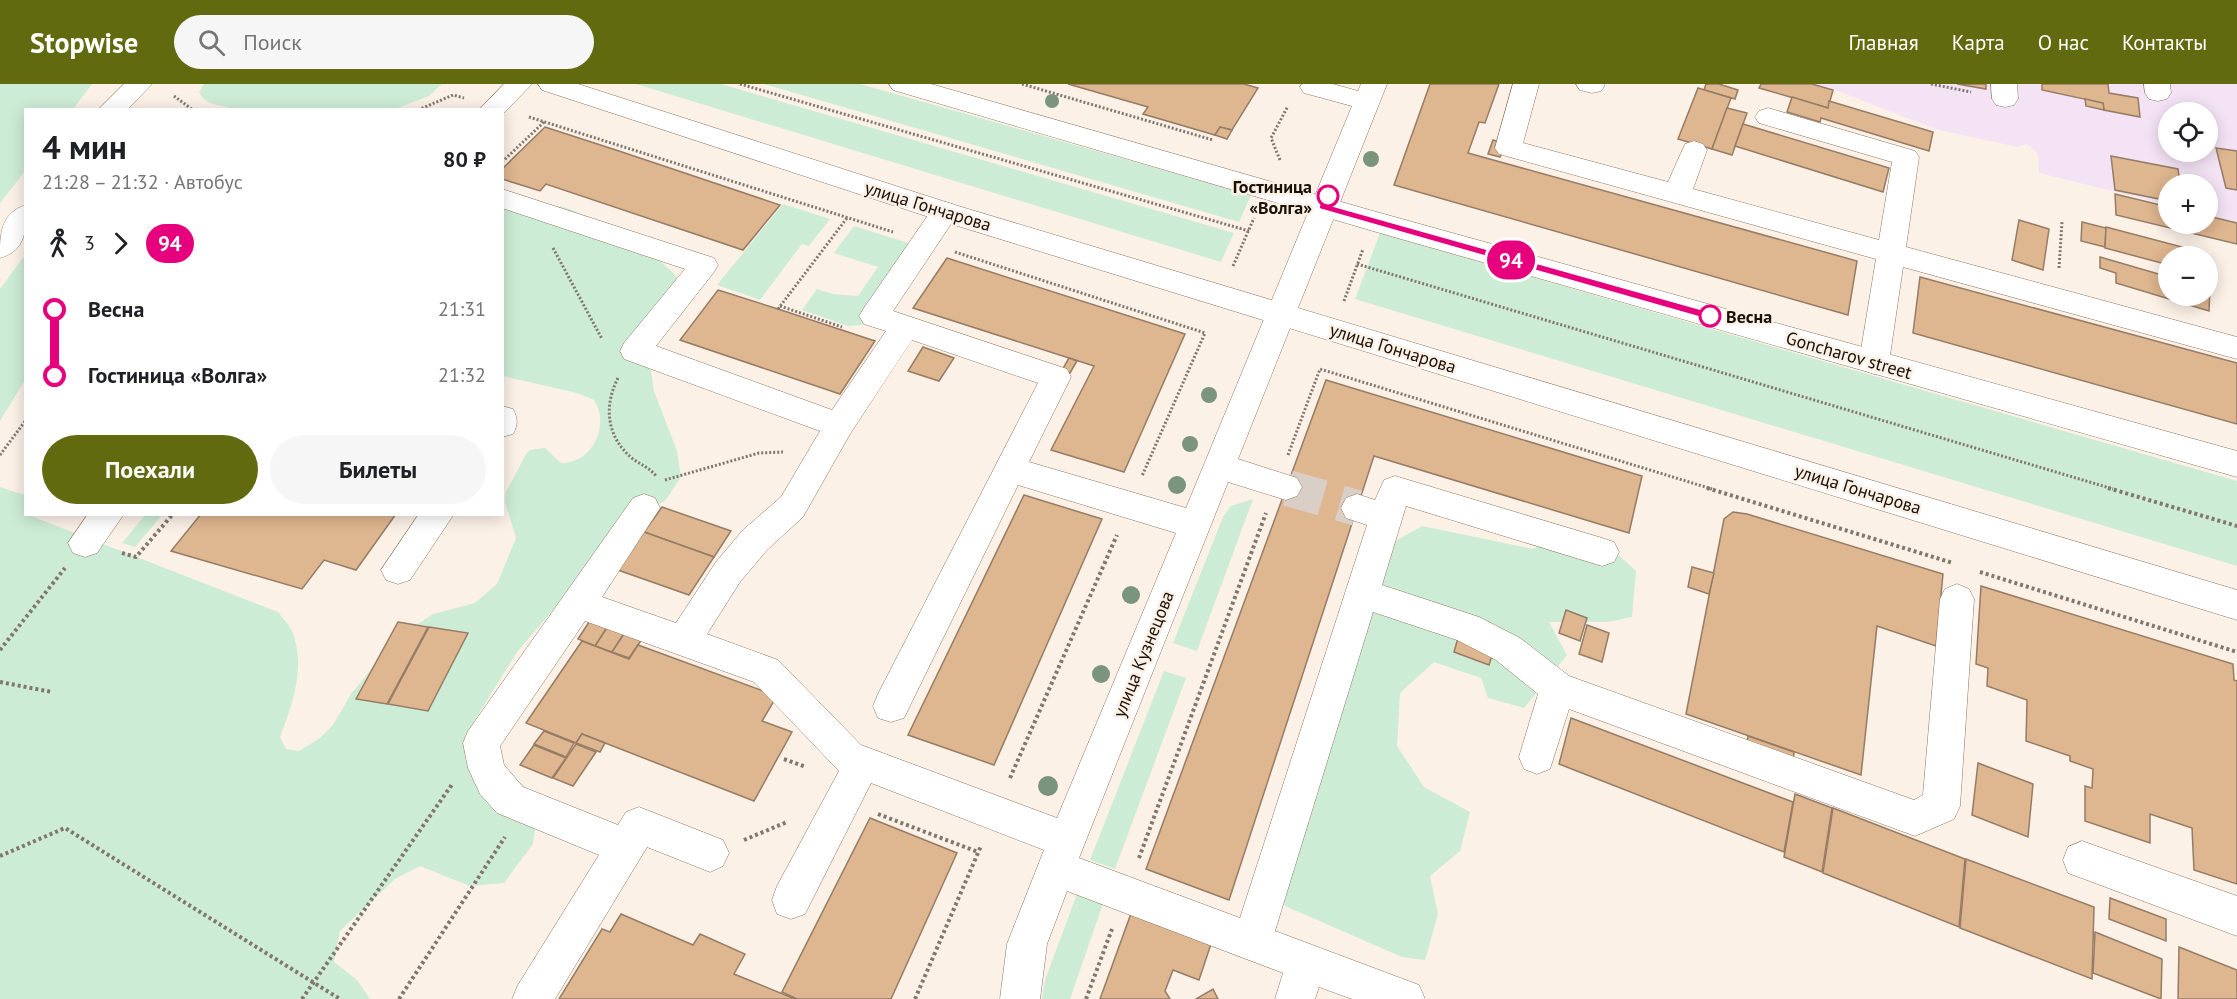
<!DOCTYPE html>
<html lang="ru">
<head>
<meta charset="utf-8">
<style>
	:root { --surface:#fff; --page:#f6f6f6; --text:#202124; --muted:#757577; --accent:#626a0f }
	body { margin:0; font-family:"PT Sans",sans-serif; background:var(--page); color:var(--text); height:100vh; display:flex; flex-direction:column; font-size:22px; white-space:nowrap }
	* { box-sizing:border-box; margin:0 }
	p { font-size:20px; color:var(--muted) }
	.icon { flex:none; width:33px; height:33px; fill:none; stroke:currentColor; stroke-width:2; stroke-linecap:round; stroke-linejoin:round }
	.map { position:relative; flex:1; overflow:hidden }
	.sheet { position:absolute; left:24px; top:24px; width:480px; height:408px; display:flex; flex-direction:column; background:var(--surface); border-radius:0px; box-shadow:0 3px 15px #0003 }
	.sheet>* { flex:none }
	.badge { padding:0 12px; border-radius:20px; font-size:21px; line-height:39px }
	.controls { position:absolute; left:2158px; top:18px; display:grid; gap:12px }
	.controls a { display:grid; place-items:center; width:60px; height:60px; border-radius:50%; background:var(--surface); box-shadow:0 3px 15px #0003; font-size:30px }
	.map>.badge { position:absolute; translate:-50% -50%; box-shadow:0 0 0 3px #fff }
	.legs { display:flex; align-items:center; gap:9px; height:66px; padding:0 18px; font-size:20px }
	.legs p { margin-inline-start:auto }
	.head { display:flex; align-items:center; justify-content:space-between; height:102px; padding:0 18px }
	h1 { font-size:33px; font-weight:700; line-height:45px }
	.primary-button { display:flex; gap:12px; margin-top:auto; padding:12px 18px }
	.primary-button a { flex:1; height:69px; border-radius:36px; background:var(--accent); color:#fff; font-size:24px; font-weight:700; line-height:69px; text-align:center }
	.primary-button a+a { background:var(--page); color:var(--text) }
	ul { padding:0 18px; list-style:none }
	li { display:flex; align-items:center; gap:21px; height:66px; font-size:22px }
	li i { display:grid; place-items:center; width:9px; height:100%; margin:0 8px; background:currentColor }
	li i::after { content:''; width:15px; height:15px; margin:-8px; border:4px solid; border-radius:50%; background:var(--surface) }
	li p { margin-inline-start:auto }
	li:first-child i { background:linear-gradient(#0000 50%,currentColor 0) }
	li:last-child i { background:linear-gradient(currentColor 50%,#0000 0) }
	header { display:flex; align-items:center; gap:36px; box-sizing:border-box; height:84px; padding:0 30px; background:var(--accent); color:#fff }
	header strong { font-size:28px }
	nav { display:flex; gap:33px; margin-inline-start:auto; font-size:21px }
	.search { width:420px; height:54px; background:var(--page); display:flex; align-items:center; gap:15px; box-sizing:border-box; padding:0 21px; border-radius:33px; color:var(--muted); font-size:22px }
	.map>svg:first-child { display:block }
	.education { fill:#f4e3f5; fill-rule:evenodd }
	.green { fill:#cdecd5 }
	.building { fill:#deb68f; stroke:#957c65; stroke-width:1.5 }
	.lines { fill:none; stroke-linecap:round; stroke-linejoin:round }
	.minor-tunnel-far1 { stroke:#dacfc6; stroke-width:28; stroke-dasharray:28 14; stroke-linecap:butt }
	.minor-tunnel { stroke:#dacfc6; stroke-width:36; stroke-dasharray:36 18; stroke-linecap:butt }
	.minor-casing { stroke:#8d755e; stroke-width:1 }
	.major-casing { stroke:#8d755e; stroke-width:1 }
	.path-far1 { stroke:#81776e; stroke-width:3; stroke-dasharray:2 2; stroke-linecap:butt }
	.path { stroke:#81776e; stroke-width:4; stroke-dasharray:3 3; stroke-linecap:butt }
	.minor { fill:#fff; fill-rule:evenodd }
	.major { fill:#fff; fill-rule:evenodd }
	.tree { fill:#7a947e }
	.line-1 { fill:#e6007e; stroke:#fff; stroke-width:1.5 }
	.stop-1-dot { fill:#fff; stroke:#e6007e; stroke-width:3 }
	.labels { text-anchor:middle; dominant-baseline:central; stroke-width:5; stroke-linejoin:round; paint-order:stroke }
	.stop-label { font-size:18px; font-weight:bold; fill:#1a1109; stroke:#fcf1e7; text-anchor:end }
	.street-label { font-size:18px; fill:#1a1109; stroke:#fcf1e7 }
</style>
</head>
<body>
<header>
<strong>Stopwise</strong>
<div class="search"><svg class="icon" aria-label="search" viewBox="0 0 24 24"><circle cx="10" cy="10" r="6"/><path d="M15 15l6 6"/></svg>Поиск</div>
<nav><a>Главная</a><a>Карта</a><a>О нас</a><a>Контакты</a></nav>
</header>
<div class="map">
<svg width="2237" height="915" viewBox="0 0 2237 915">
	<rect width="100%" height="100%" fill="#fcf1e7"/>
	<path class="education" d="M1814,0H2237V138L2208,131V100H2169V121L2039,89L2038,70L2027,60L2018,63L1935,45L1833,5ZM2169,28H2208V68H2169Z"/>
	<g class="green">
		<path d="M0,0H92L73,25L26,26L25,87L0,119Z"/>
		<path d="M204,0H442L429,12L395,25H235C222,21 205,22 199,8Z"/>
		<path d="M636,0H721L1234,149L1221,178Z"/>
		<path d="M764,0H860L1251,111L1239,138Z"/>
		<path d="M783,120L830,135L809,162L802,160L760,216L717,201Z"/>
		<path d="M562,122C604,139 647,161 678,194L644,243L654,307L677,367L681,393L665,417L623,439L576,499L517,568L476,634L469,655L502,681L539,716L533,760L504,799L470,802L420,782L395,795L340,847L334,878L357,896L370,915H0V403L25,411L26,430L278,528C282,534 289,540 292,547C306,582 293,619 280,653L286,665L299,667L320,654L333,641L351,610L397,554L433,530L475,519L497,500L516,454L505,418L506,408L526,370L530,366L545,364L561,379C591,380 611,342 594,316L577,309L503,292V125L528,130Z"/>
		<path d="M854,142L918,162L863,241L848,242L802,226L817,205L833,210L858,212L878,183L834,169Z"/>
		<path d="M1380,149L2237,397V482L1355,215Z"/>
		<path d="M25,171V296L0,337V205Z"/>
		<path d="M1253,415L1197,567L1173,559L1223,433L1231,422Z"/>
		<path d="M146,430L162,431L135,463L122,459Z"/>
		<path d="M1422,442L1533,465L1559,451L1612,465L1636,487L1632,533L1608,538H1549L1567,571L1524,624L1488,614L1481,594L1434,578L1400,609L1397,662L1424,703L1470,728L1460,767L1430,792L1438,830L1425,876L1402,873L1285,822L1279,798L1392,459Z"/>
		<path d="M1164,587L1186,594L1115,785L1090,776Z"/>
		<path d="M1078,807L1104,817L1070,915H1042L1045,896Z"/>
	</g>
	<g class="building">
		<path d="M1068,0H1244L1258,4L1232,46L1220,43L1215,51L1143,30L1148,23Z"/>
		<path d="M1430,0H1499L1485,39L1479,38L1468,69L1857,177L1848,231L1394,101Z"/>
		<path d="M1706,0H1719L1738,6L1735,15L1704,6Z"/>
		<path d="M1761,0H1812L1833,6L1828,24L1759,4Z"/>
		<path d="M1957,0H1986V5Z"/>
		<path d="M2042,0H2108L2109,9L2138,14L2140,33L2104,26L2103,19L2042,6Z"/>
		<path d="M1698,4L1731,14L1712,65L1678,55Z"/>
		<path d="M1792,13L1828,24L1829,17L1933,48L1929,67L1821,34L1820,38L1787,28Z"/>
		<path d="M2085,15L2103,19L2104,26L2086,22Z"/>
		<path d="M1727,24L1747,29L1732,71L1712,65Z"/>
		<path d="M1743,40L1889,84L1883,108L1735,62Z"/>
		<path d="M545,43L619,67L780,121L743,166L546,100L540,107L502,95V85Z"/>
		<path d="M1220,43L1232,46L1227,55L1215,51Z"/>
		<path d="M1493,56L1506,60L1500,73L1488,70Z"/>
		<path d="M2216,64L2237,67V106L2226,104Z"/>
		<path d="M2111,72L2178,85L2180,100H2169V117L2115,106Z"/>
		<path d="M2115,110L2169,123V140H2208V132L2237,139V160L2116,131Z"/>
		<path d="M2019,136L2049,145L2043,186L2012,176Z"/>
		<path d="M2082,138L2106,144L2105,163L2081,157Z"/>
		<path d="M2106,143L2205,169V172H2169V181L2105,164Z"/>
		<path d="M2100,173L2169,193V212H2208V204L2210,205L2209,227L2116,199V189L2100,184Z"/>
		<path d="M947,174L1185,250L1124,388L1051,366L1094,282L913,224Z"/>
		<path d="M1920,193L2237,279V340L1913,249Z"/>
		<path d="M718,206L778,225L875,257L840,310L680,256Z"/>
		<path d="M923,263L954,274L939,297L908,287Z"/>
		<path d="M1069,274L1077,277L1070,289L1062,286Z"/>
		<path d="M1326,296L1642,392L1629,449L1374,372L1229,816L1146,785Z"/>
		<path d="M1024,411L1102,435L994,681L908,651Z"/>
		<path d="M662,423L731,447L714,473L644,448Z"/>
		<path d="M1733,428L1747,430L1943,490L1936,562L1877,542L1861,691L1686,630L1724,435Z"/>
		<path d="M201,430H396L356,486L324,476L302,505L171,467Z"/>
		<path d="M644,448L714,473L689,511L618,486Z"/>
		<path d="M1692,483L1714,489L1709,510L1688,503Z"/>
		<path d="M1981,502L2233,580L2234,596L2237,597V800L2194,786L2192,744L2150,730V759L2085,737V702L2092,704L2093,685L2070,677V672L2026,657L2027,616L1987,602L1988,584L1976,580Z"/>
		<path d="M1566,526L1587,534L1580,557L1559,549Z"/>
		<path d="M595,529L612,536L595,562L578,555Z"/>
		<path d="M612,536L629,542L612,568L595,562Z"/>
		<path d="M398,538L428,543L387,620L356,615Z"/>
		<path d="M1587,541L1609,549L1602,578L1579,570Z"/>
		<path d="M629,542L647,548L629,574L612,568Z"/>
		<path d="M429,543L468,549L428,627L388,620Z"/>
		<path d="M1459,550L1495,562L1489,581L1454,568Z"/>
		<path d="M582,557L629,575L638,561L777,612L762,637L792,648L754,717L582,650L576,659L526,639Z"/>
		<path d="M1571,634L1793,718L1784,768L1559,680Z"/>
		<path d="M544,647L574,659L566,673L534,660Z"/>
		<path d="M582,650L605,659L600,668L576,659Z"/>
		<path d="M1748,652L1794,668L1793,681L1746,664Z"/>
		<path d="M576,660L596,668L573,702L553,694Z"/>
		<path d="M534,661L566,674L552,694L520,681Z"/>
		<path d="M1978,679L2033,700L2028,753L1972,731Z"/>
		<path d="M1795,710L1832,724L1822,788L1784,773Z"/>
		<path d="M1833,724L1965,775L1959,843L1823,789Z"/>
		<path d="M870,734L957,769L891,915H797L782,908Z"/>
		<path d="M1966,775L2094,823L2092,895L1960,844Z"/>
		<path d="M2110,814L2166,835V857L2109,835Z"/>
		<path d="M1133,824L1213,854L1199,896L1173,886L1165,907L1170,915H1100Z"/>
		<path d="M621,830L693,861L700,850L745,870L734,890L795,915H559L602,845L610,848Z"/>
		<path d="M2095,848L2162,875L2161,915L2093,889Z"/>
		<path d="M2179,863L2237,886V915H2178Z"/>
		<path d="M1213,905L1218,915H1196Z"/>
	</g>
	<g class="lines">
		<path class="minor-tunnel-far1" d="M1286,403L1293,405"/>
		<path class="minor-tunnel" d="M1288,404L1357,424"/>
		<defs>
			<g id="minor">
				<path d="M504,0H532L502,31V26H479Z"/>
				<path d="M1302,0H1333L1358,7L1361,0H1387L1238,375L1297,394L1302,403L1297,412L1286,416L1228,398L1079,774L1240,834L1367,441L1346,434L1341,424L1346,414L1357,410L1375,416L1384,396L1395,392L1602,454L1614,458L1619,468L1614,478L1602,482L1406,422L1382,501L1479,533L1520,554L1569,592L1914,716L1923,711L1940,515L1945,505L1957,500L1969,505L1974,515L1960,722L1954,735L1915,752L1569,625L1550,685L1537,690L1524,685L1519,673L1538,610L1496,576L1457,556L1373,528L1275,847L1419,901L1425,915H1352L1319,903L1315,915H1275L1283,889L1067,807L1047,860L1040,915H1000L1007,860L1044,766L871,699L805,830L791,835L777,830L772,816L777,802L839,687L754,598L585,537L500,662L504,681L523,703L618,741L626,728L639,723L723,756L729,769L723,782L710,788L647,763L555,915H512L518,901L599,771L497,729L480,710L468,684L463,659L468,647L633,414L644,410L655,414L660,424L602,513L676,539L716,478L743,446L781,413L820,347L624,275L620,267L624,259L685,185L502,124V105L714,174L718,181L714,188L656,262L832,326L886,247L864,240L859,232L864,224L935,121L945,118L955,121L959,128L893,227L1067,285L1071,293L1029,378L1186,424L1352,22L1304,9L1300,3ZM912,256L1038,299L878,610L873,622L878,634L891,638L904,634L1018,401L1176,449L1057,734L861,661L778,576L707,550L740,498L767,466L803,433L850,350Z"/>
				<path d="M1513,0H1539L1523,59L1668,98L1685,60L1694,57L1703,60L1707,66L1693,105L1879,156L1892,78L1759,39L1755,33L1759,27L1768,24L1915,67L1919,73L1906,163L2237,253V275L1903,183L1889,278L1885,286L1874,290L1863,286L1859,278L1876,175L1499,70L1495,64Z"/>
				<path d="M1576,0H1604L1605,1L1601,7L1592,9L1580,6Z"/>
				<path d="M1991,0H2017L2018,15L2014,21L2005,23L1996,21L1992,15Z"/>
				<path d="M2144,0H2170L2171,9L2167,15L2158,17L2149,15L2145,9Z"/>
				<path d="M502,322L513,325C518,335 518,340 513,350L502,353Z"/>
				<path d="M88,430H124L97,469L85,473L73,469L68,459Z"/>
				<path d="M419,430H454L410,496L398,500L386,496L381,486Z"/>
				<path d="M2082,757L2237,812V852L2068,789L2063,776L2068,763Z"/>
			</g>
			<g id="major">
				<path d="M124,0H152L127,26H98Z"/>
				<path d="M538,0H578L955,121L2237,506V536L935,135L542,6Z"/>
				<path d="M889,0H931L1373,127L2237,367V393L1373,147L893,6Z"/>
				<path d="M26,121C26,145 27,166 0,174C0,151 0,129 26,121Z"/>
			</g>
		</defs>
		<use href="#minor" class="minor-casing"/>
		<use href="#major" class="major-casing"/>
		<g class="path-far1">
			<path d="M740,0L1249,147"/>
			<path d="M1022,0L1213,56"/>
			<path d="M1931,0L1971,8"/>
			<path d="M174,12L193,26"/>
			<path d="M418,26L453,11L464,14"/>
			<path d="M529,33L893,148"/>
			<path d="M1280,76L1271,54L1288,22"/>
			<path d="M502,78L544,38"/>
			<path d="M553,164L602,255"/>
			<path d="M955,168L1205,249L1142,392"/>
			<path d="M1357,180L2113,405"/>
			<path d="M1233,182L1254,134"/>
			<path d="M2059,184L2062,138"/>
			<path d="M1344,217L1363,165"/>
			<path d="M780,222L842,243"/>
			<path d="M778,225L847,134"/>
			<path d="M618,294C603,323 607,354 633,375C641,381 650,384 656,392"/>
			<path d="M0,371L26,336"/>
			<path d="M1288,371L1320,285L1712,405"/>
			<path d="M665,396L759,369L783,368"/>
		</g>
		<g class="path">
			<path d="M1707,404L1953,479"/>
			<path d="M2108,404L2237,442"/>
			<path d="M122,469L136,473L173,430"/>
			<path d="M1980,488L2237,568"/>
			<path d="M0,566L65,484"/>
			<path d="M0,598L52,608"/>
			<path d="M784,675L806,683"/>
			<path d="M1010,694L1117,451"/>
			<path d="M878,730L978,768"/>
			<path d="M744,756L787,738"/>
			<path d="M0,772L65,744L340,915"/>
			<path d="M1139,774L1266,429"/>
			<path d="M302,915L453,699"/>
			<path d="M399,915L505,753"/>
			<path d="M915,915L981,762"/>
			<path d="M1086,915L1112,845"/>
		</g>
		<use href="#minor" class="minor"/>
		<use href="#major" class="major"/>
	</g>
	<g class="tree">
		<circle cx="1052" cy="17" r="7"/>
		<circle cx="1371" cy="75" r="8"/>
		<circle cx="1209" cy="311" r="8"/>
		<circle cx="1190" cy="360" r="8"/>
		<circle cx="1177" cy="401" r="9"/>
		<circle cx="1131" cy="511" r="9"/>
		<circle cx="1101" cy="590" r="9"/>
		<circle cx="1048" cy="702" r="10"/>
	</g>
	<path class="line-1" d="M1328,109L1333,112L1329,121L1710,228L1716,232L1710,236L1320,125L1319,123L1324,110Z"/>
	<g class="stop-1-dot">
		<circle cx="1328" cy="112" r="10"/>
		<circle cx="1710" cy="232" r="10"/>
	</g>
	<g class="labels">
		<g class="stop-label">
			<text x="1312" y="102">Гостиница<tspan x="1312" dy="21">«Волга»</tspan></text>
			<text x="1726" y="232" text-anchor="start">Весна</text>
		</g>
		<g class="street-label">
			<text transform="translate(928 122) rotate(17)">улица Гончарова</text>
			<text transform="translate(1393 264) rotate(17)">улица Гончарова</text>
			<text transform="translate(1849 271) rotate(16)">Goncharov street</text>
			<text transform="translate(1858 405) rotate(17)">улица Гончарова</text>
			<text transform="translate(1143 570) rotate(-68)">улица Кузнецова</text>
		</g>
	</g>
</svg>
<div class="controls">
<a><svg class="icon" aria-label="locate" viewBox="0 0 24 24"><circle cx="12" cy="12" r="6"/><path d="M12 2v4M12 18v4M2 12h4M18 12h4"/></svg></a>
<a>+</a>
<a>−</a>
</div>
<b class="badge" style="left:1511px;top:176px;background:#e6007e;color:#fff">94</b>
<section class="sheet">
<div class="head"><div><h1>4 мин</h1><p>21:28 – 21:32 · Автобус</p></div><b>80 ₽</b></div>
<div class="legs"><svg class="icon" aria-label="walk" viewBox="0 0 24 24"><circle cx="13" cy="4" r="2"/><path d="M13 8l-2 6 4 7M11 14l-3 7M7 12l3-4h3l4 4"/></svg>3<svg class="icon" aria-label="forward" viewBox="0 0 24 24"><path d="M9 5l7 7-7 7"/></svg><b class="badge" style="background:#e6007e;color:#fff">94</b></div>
<ul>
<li><i style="color:#e6007e"></i><b>Весна</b><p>21:31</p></li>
<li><i style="color:#e6007e"></i><b>Гостиница «Волга»</b><p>21:32</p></li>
</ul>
<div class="primary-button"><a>Поехали</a><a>Билеты</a></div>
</section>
</div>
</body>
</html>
